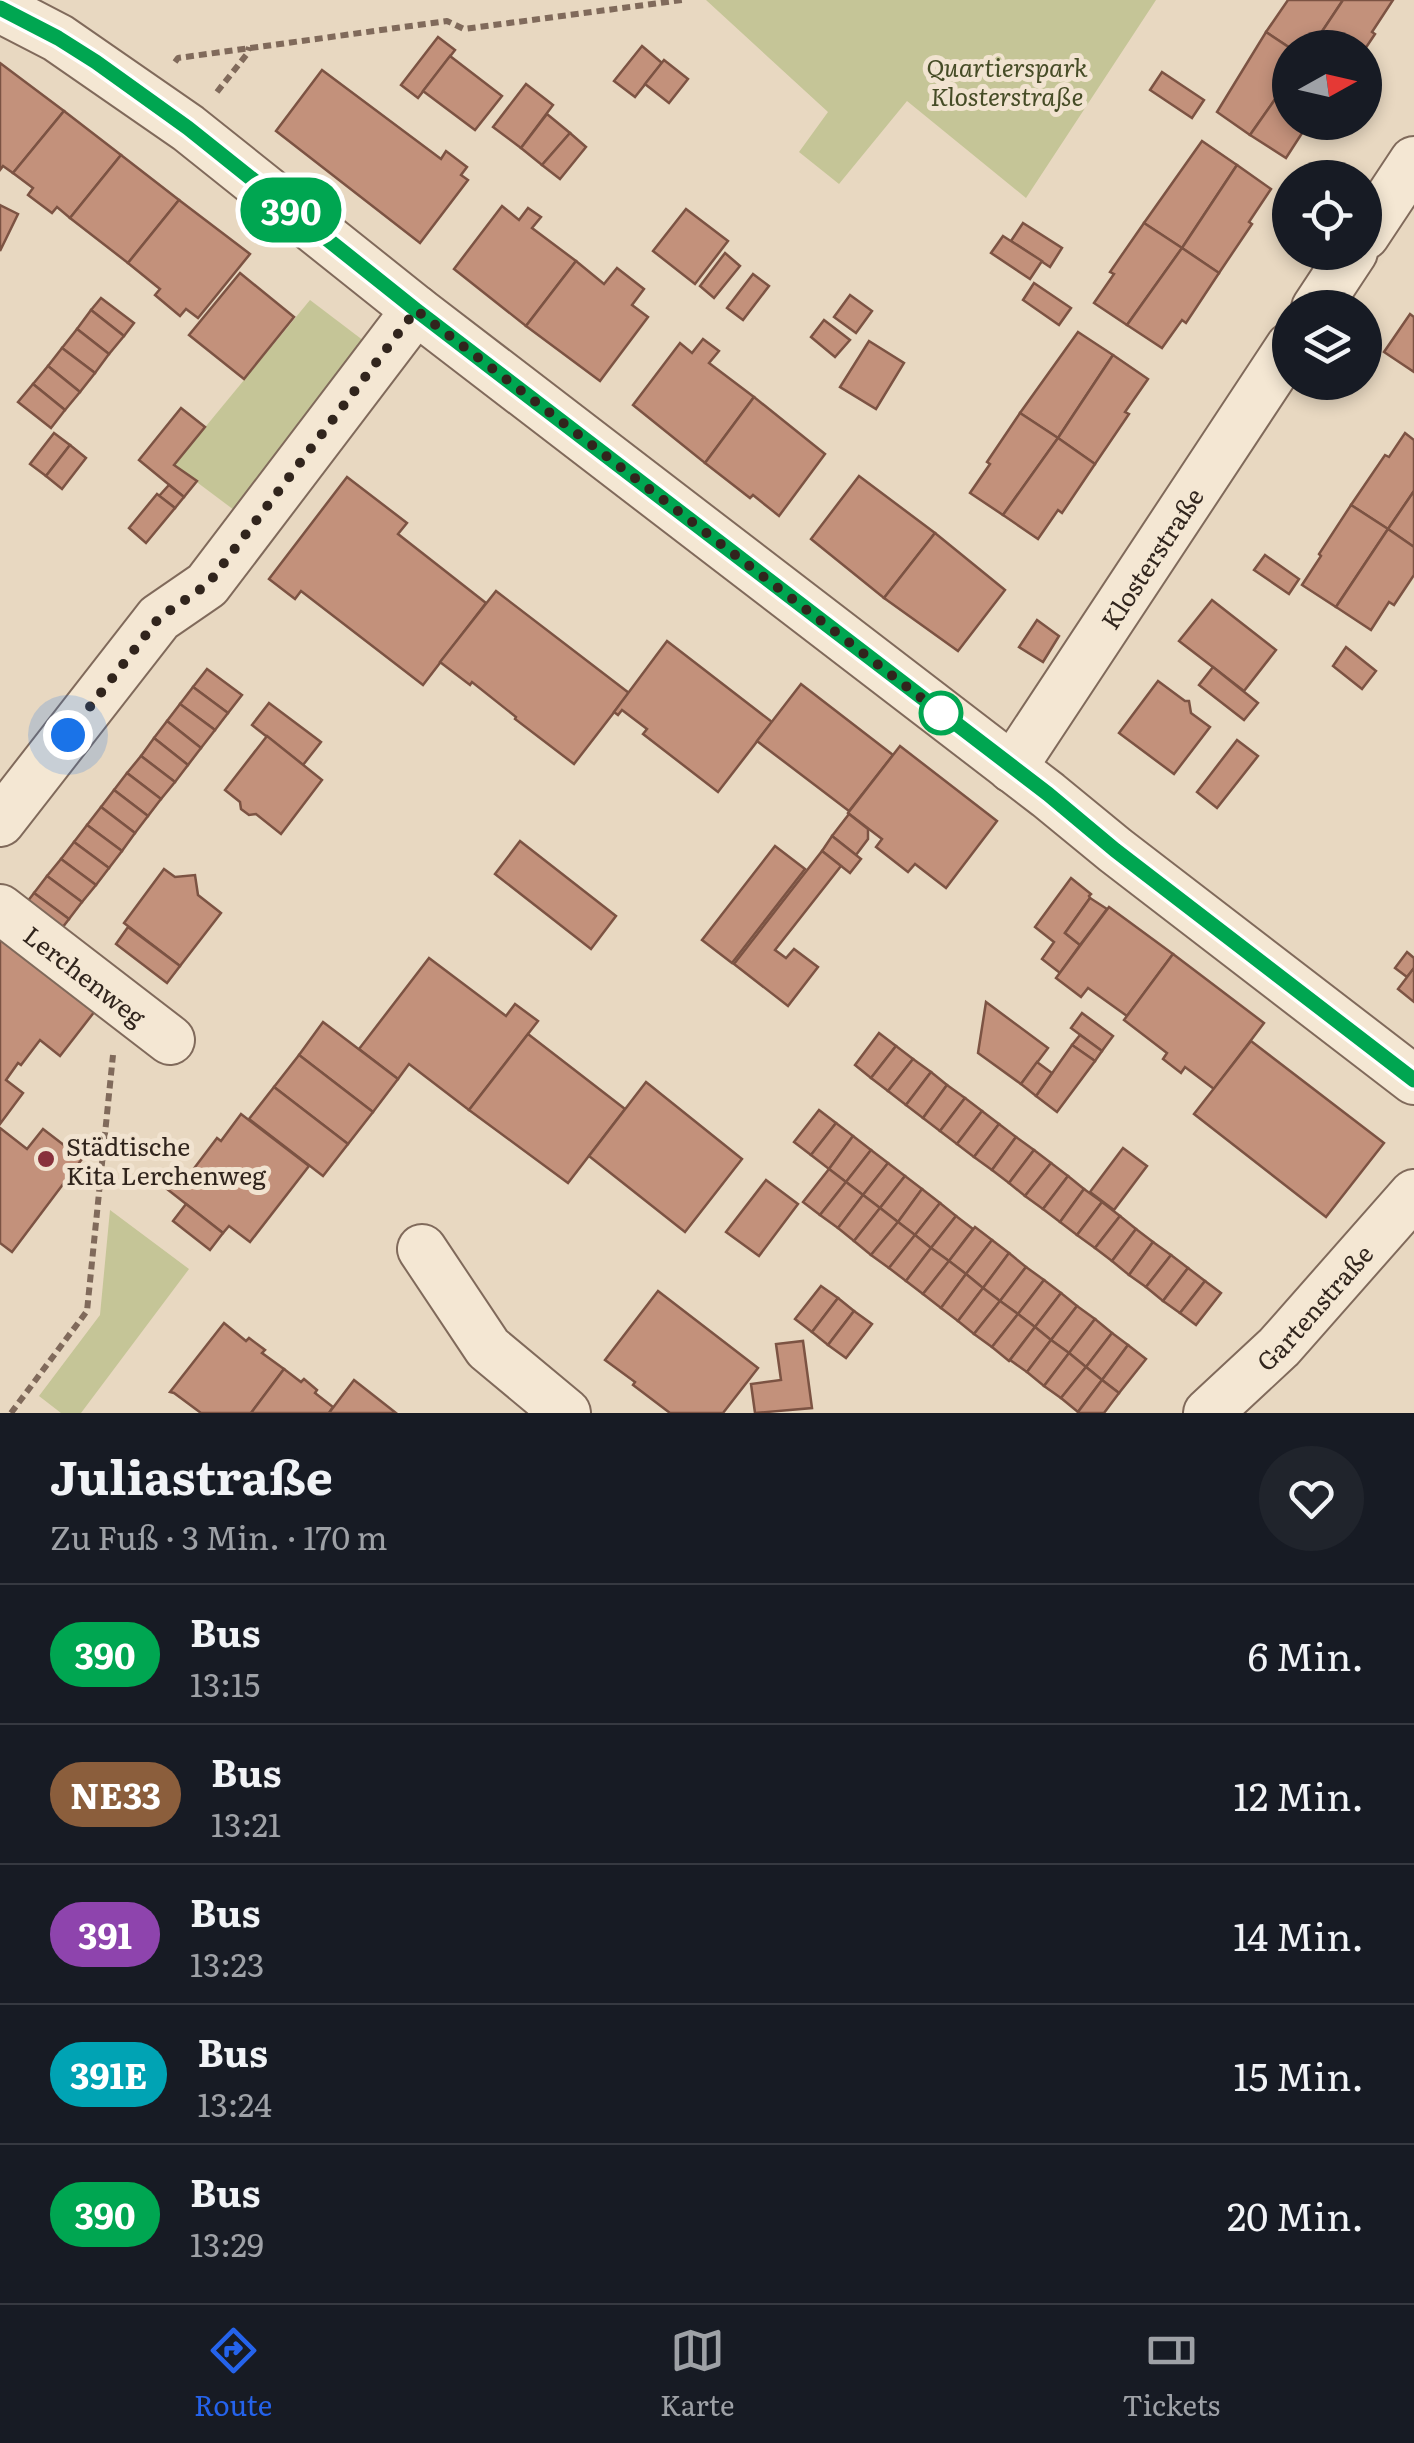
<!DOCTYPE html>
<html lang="de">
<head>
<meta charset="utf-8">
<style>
	:root { --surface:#171b24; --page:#20242c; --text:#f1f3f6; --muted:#9ea1a6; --line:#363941; --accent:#2563eb }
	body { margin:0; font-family:Literata,serif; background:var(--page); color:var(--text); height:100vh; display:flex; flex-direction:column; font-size:38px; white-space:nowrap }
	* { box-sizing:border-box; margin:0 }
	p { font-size:32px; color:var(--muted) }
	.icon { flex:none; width:55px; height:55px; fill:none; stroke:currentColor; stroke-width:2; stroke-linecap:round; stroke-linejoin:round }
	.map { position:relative; height:1413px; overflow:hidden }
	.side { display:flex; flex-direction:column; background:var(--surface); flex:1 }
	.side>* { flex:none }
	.badge { padding:0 20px; border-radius:32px; font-size:35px; line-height:65px }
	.needle { width:65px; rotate:82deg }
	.fabs { position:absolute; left:1272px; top:30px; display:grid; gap:20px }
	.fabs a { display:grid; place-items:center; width:110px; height:110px; border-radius:50%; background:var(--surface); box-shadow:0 5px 15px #0003; font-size:50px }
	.you { position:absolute; width:50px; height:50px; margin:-25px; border:8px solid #fff; border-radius:50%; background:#1a73e8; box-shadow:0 0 0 15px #1a73e833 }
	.map>.badge { position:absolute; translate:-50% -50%; box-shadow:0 0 0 5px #fff }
	.round { display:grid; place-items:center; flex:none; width:105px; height:105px; border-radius:52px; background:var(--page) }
	.summary { display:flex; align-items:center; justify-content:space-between; height:170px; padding:0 50px }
	h1 { font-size:48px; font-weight:700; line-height:75px }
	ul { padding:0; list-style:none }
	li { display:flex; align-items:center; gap:30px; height:140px; padding:0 50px; border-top:2px solid var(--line) }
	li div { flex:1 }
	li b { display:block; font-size:38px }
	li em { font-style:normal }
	li .badge { min-width:110px; font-weight:700; text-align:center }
	.menu { display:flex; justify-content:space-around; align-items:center; height:140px; border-top:2px solid var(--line); background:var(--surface); font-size:28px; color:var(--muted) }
	.menu a { display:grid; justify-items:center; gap:5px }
	.menu .selected { color:var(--accent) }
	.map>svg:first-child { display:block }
	.green { fill:#c5c597 }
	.building { fill:#c3917b; stroke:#7c5343; stroke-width:2.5 }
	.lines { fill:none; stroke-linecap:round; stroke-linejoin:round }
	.minor-casing { stroke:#806a5b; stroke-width:52 }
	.path { stroke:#806a5b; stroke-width:6; stroke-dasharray:8 5; stroke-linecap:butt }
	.minor { stroke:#f4e7d3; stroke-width:48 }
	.line-casing { stroke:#fff; stroke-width:22 }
	.line { stroke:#00a651; stroke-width:15 }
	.walk { stroke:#31251d; stroke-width:10; stroke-dasharray:0 18 }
	.stop-dot { fill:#fff; stroke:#00a651; stroke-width:5 }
	.poi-dot { fill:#88313c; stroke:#f1e3d0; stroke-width:4 }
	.labels { text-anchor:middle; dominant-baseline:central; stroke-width:10; stroke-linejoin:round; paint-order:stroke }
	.park-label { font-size:25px; font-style:italic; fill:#464c26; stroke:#f1e3d0 }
	.street-label { font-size:25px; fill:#31251d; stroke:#f1e3d0 }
	.poi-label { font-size:25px; fill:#31251d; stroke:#f1e3d0; text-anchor:start }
</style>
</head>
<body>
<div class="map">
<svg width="1414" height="1413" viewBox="0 0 1414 1413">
	<rect width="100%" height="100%" fill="#e8d8c1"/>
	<g class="green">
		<path d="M706,0H1156L1026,198L907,101L839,184L799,152L828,112Z"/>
		<path d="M310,300L364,341L234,510L174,465Z"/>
		<path d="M110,1210L189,1269L81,1413H61L39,1396L100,1315Z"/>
	</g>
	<g class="building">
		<path d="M1288,0H1343L1311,48H1290L1266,32Z"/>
		<path d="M1343,0H1393L1372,32L1375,34L1365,49L1311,48Z"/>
		<path d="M1266,32L1290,48V78L1250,135L1217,112Z"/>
		<path d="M438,37L455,50L418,98L401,85Z"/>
		<path d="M642,46L662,63L635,97L614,81Z"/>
		<path d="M450,56L502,96L475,130L423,91Z"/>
		<path d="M664,60L688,79L669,103L645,84Z"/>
		<path d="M0,63L64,111L13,173L3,166L0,170Z"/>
		<path d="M322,70L441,159L446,151L467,167L461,175L468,180L420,243L276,131Z"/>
		<path d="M1162,72L1204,100L1192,118L1150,90Z"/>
		<path d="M1290,78V122H1315L1309,132L1304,130L1286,158L1250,135Z"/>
		<path d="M526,84L553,105L521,148L493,127Z"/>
		<path d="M64,111L121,155L70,218L57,207L52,213L28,195L33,188L13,173Z"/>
		<path d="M547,114L570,133L542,165L521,148Z"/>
		<path d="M570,133L586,147L560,179L542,165Z"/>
		<path d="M1202,141L1237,165L1182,248L1144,223Z"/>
		<path d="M121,155L179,200L128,263L70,218Z"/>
		<path d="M1237,165L1271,189L1249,222L1252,224L1219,273L1182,248Z"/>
		<path d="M179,200L250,254L198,318L186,309L180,316L155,295L160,289L128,263Z"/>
		<path d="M0,205L18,214L0,251Z"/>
		<path d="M502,206L519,220L528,208L541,217L532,228L576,261L526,326L454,269Z"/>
		<path d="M686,209L728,241L695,284L653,251Z"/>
		<path d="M1023,223L1062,248L1050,267L1011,241Z"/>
		<path d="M1144,223L1182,248L1127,325L1094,303L1114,274L1110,272Z"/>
		<path d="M1003,236L1042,261L1030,279L991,253Z"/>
		<path d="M1182,248L1219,273L1186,323L1182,320L1162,348L1127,325Z"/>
		<path d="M725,253L740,266L714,298L700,286Z"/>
		<path d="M576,261L604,284L617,268L644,289L632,305L648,317L600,381L526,326Z"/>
		<path d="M240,273L294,317L244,379L189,335Z"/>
		<path d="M753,274L769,286L743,320L727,308Z"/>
		<path d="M1034,283L1071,308L1059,325L1023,300Z"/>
		<path d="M850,295L872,311L856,333L834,317Z"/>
		<path d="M101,298L134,323L124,336L91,310Z"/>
		<path d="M91,310L124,336L109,354L77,329Z"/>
		<path d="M1410,314L1414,317V372L1384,352Z"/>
		<path d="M824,320L850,340L835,357L811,337Z"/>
		<path d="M77,329L109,354L95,373L62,348Z"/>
		<path d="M1078,332L1113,355L1058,438L1020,413Z"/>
		<path d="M703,339L719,351L709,363L754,397L705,463L633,405L680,343L692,353Z"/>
		<path d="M869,341L904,363L876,409L840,387Z"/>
		<path d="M62,348L95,373L80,392L48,366Z"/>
		<path d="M1113,355L1148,379L1125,412L1129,414L1095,464L1058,438Z"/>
		<path d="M48,366L80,392L65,410L33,384Z"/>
		<path d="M33,384L65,410L51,428L18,402Z"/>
		<path d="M754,397L825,454L779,516L753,495L750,498L705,463Z"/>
		<path d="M181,408L205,427L174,465L197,481L184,497L139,460Z"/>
		<path d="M1020,413L1058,438L1003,515L970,493L990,464L987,462Z"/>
		<path d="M54,433L70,445L46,476L30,464Z"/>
		<path d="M1405,433L1414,440V491L1388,529L1351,505L1385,455L1389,457Z"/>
		<path d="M1058,438L1095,464L1062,513L1058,510L1038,539L1003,515Z"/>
		<path d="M70,445L86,458L62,489L46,476Z"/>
		<path d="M859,476L935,533L884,598L811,539Z"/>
		<path d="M347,477L407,523L398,534L486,603L423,685L301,591L295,599L269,579Z"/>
		<path d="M169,485L184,497L175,508L159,496Z"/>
		<path d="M1414,491V547L1388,529Z"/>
		<path d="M157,494L175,508L146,543L129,528Z"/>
		<path d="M1351,505L1388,529L1336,607L1302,585L1321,556L1319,554Z"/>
		<path d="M1388,529L1414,547V575L1394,605L1389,602L1371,630L1336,607Z"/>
		<path d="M935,533L1005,590L958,651L884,598Z"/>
		<path d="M1265,555L1299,579L1289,594L1254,570Z"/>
		<path d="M496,591L629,693L574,764L515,719L516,717L472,682L470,685L440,662Z"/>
		<path d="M1212,600L1276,650L1244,691L1179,641Z"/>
		<path d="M1037,620L1059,636L1043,662L1019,647Z"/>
		<path d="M667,641L772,722L718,792L643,734L647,729L622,710L618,715L614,712Z"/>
		<path d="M1346,647L1376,671L1362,689L1333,666Z"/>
		<path d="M1213,667L1258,703L1244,720L1199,685Z"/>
		<path d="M207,669L242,695L228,713L193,687Z"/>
		<path d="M1158,681L1185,701H1189L1191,713L1210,727L1174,774L1119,733Z"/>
		<path d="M801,684L893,755L849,811L757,741Z"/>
		<path d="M193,687L228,713L215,730L180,704Z"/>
		<path d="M269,703L321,742L303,765L252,725Z"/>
		<path d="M180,704L215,730L201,748L167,721Z"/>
		<path d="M167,721L201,748L188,765L154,738Z"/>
		<path d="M267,736L322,780L281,834L256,814L249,815L241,809L240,802L225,790Z"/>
		<path d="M154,738L188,765L175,782L141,756Z"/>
		<path d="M1237,740L1258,756L1217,808L1197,792Z"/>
		<path d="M900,746L997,821L946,888L915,864L908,872L876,847L882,839L848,813Z"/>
		<path d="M141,756L175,782L161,799L127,773Z"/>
		<path d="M127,773L161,799L148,816L114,790Z"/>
		<path d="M114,790L148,816L135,833L101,807Z"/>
		<path d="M101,807L135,833L122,851L87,825Z"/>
		<path d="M849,814L868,829V839L856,855L832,836Z"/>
		<path d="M87,825L122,851L109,868L74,842Z"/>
		<path d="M832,836L861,859L850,873L822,851Z"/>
		<path d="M520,841L616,916L591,949L495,874Z"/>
		<path d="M74,842L109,868L96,885L61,859Z"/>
		<path d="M775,846L805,869L732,963L702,940Z"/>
		<path d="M822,851L841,866L775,950L786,958L794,949L818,967L788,1006L734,964Z"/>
		<path d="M61,859L96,885L82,902L47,876Z"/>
		<path d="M164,869L175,877L195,875L198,895L221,913L180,966L124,923Z"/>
		<path d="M47,876L82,902L69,919L34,893Z"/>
		<path d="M1071,878L1091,894L1089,896L1090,898L1065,933L1080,945L1060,973L1042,959L1054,942L1035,927Z"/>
		<path d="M34,893L69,919L56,936L21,910Z"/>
		<path d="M1090,898L1107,909L1080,945L1065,933Z"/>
		<path d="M1109,907L1173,954L1127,1016L1088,988L1081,997L1056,978Z"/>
		<path d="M128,927L180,966L167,983L116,944Z"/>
		<path d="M0,939L95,1011L60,1056L40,1040L21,1065L18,1063L6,1080L23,1093L0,1124Z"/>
		<path d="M1407,952L1414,958V968L1407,977L1395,968Z"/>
		<path d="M1173,954L1264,1023L1214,1089L1185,1067L1181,1073L1163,1059L1167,1053L1124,1020Z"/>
		<path d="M429,958L506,1016L515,1004L538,1021L469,1110L409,1064L398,1079L359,1049Z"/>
		<path d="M1414,968V1002L1398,989Z"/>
		<path d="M986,1002L1048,1048L1021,1084L978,1053Z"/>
		<path d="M1082,1013L1113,1036L1102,1051L1071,1028Z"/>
		<path d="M323,1022L398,1079L373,1112L299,1055Z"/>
		<path d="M879,1033L896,1046L871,1078L855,1065Z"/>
		<path d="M528,1034L625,1109L568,1183L469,1110Z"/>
		<path d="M1080,1035L1102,1051L1095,1061L1072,1045Z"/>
		<path d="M1251,1041L1384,1143L1326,1217L1194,1114Z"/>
		<path d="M1072,1045L1095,1061L1057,1112L1036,1096Z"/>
		<path d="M896,1046L913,1059L888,1091L871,1078Z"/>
		<path d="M299,1055L373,1112L348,1144L274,1087Z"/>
		<path d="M913,1059L931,1072L906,1105L888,1091Z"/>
		<path d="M1037,1062L1052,1073L1036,1096L1021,1084Z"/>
		<path d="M931,1072L947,1085L923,1118L906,1105Z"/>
		<path d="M646,1082L742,1159L685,1232L589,1156Z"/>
		<path d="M947,1085L965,1098L940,1131L923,1118Z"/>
		<path d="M274,1087L348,1144L323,1176L249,1119Z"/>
		<path d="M965,1098L982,1111L957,1144L940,1131Z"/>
		<path d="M819,1110L836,1123L811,1155L794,1142Z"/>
		<path d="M982,1111L999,1124L974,1157L957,1144Z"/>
		<path d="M241,1114L309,1166L250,1242L229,1226L223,1233L167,1189L176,1177L183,1183L217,1138L221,1141Z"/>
		<path d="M836,1123L853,1136L829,1169L811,1155Z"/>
		<path d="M999,1124L1016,1137L992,1170L974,1157Z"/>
		<path d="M0,1128L27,1149L43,1129L82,1159L12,1252L0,1243Z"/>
		<path d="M853,1136L871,1150L846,1182L829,1169Z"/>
		<path d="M1016,1137L1034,1150L1009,1183L992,1170Z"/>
		<path d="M1123,1148L1147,1166L1114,1210L1090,1192Z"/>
		<path d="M871,1150L888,1163L863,1195L846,1182Z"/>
		<path d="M1034,1150L1051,1163L1025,1196L1009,1183Z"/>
		<path d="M888,1163L905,1176L880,1208L863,1195Z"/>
		<path d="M1051,1163L1068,1176L1043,1209L1025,1196Z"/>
		<path d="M829,1169L846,1182L820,1215L803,1202Z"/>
		<path d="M905,1176L922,1189L898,1222L880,1208Z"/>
		<path d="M1068,1176L1084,1189L1060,1222L1043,1209Z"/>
		<path d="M766,1180L798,1204L759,1256L726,1232Z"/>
		<path d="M846,1182L863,1195L838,1228L820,1215Z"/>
		<path d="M922,1189L940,1203L915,1235L898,1222Z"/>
		<path d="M1084,1189L1102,1202L1077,1235L1060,1222Z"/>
		<path d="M863,1195L880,1208L854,1241L838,1228Z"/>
		<path d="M1102,1202L1120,1216L1095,1248L1077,1235Z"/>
		<path d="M940,1203L956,1216L931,1248L915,1235Z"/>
		<path d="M186,1204L223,1233L210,1250L173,1221Z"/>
		<path d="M880,1208L898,1222L871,1255L854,1241Z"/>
		<path d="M956,1216L973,1229L949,1261L931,1248Z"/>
		<path d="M1120,1216L1136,1229L1112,1261L1095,1248Z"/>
		<path d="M898,1222L915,1235L889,1268L871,1255Z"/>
		<path d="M975,1227L992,1240L966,1274L949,1261Z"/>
		<path d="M1136,1229L1153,1242L1129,1275L1112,1261Z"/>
		<path d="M915,1235L931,1248L906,1281L889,1268Z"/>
		<path d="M992,1240L1009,1253L983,1288L966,1274Z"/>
		<path d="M1153,1242L1171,1255L1146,1287L1129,1275Z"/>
		<path d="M931,1248L949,1261L923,1294L906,1281Z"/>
		<path d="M1009,1253L1026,1267L1000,1301L983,1288Z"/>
		<path d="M1171,1255L1188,1268L1163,1301L1146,1287Z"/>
		<path d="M949,1261L966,1274L941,1308L923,1294Z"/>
		<path d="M1026,1267L1044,1280L1018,1314L1000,1301Z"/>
		<path d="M1188,1268L1205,1281L1180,1313L1163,1301Z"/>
		<path d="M966,1274L983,1288L958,1321L941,1308Z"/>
		<path d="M1044,1280L1061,1293L1035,1327L1018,1314Z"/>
		<path d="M1205,1281L1221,1293L1196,1325L1180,1313Z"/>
		<path d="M821,1286L838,1298L812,1332L795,1319Z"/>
		<path d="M983,1288L1000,1301L974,1334L958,1321Z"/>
		<path d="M658,1291L758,1368L723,1413H670L633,1385L635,1382L605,1360Z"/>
		<path d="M1061,1293L1077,1306L1051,1340L1035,1327Z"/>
		<path d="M838,1298L854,1311L828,1345L812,1332Z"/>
		<path d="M1000,1301L1018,1314L992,1347L974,1334Z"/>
		<path d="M1077,1306L1095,1319L1069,1353L1051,1340Z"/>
		<path d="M854,1311L872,1324L846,1358L828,1345Z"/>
		<path d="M1018,1314L1035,1327L1009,1361L992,1347Z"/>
		<path d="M1095,1319L1112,1333L1086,1367L1069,1353Z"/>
		<path d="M224,1323L246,1341L249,1338L265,1350L262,1353L284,1369L251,1413H201L174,1393L170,1392Z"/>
		<path d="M1035,1327L1051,1340L1027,1372L1010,1360Z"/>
		<path d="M1112,1333L1128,1345L1102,1380L1086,1367Z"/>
		<path d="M1051,1340L1069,1353L1044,1386L1027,1372Z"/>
		<path d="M803,1341L812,1408L755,1413L751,1384L781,1380L776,1344Z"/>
		<path d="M1128,1345L1146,1359L1119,1393L1102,1380Z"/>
		<path d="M1069,1353L1086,1367L1061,1398L1044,1386Z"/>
		<path d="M1086,1367L1102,1380L1078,1412L1061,1398Z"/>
		<path d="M284,1369L301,1382L304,1379L317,1390L315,1393L333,1407L329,1413H251Z"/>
		<path d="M354,1380L396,1413H329Z"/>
		<path d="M1102,1380L1119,1393L1104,1413H1079L1078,1412Z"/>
	</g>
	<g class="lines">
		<defs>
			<g id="minor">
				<path d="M0,8L58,38L188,128L416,310L1048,795L1115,850L1414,1080"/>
				<path d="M1365,235L1414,161"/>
				<path d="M1316,308L1353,252"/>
				<path id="s1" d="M1012,768L1290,347"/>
				<path d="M0,822L159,618L207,585L416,310"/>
				<path id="s2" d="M0,909L170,1040"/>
				<path d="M422,1249L488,1348L566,1413"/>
				<path id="s3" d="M1208,1413L1279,1347L1414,1194"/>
			</g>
		</defs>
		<use href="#minor" class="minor-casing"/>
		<g class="path">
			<path d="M175,62L178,58L447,21L464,29L682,0"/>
			<path d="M217,92L247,54L249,47"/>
			<path d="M11,1413L87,1311L113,1055"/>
		</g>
		<use href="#minor" class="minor"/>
	</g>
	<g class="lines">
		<defs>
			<path id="line" d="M0,8L58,38L96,62L188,128L416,310L1048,794L1115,850L1414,1080"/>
		</defs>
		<use href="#line" class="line-casing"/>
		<use href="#line" class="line"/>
		<path class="walk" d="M68,735L159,618L208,584L416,310L941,713"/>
	</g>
	<circle class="stop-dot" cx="941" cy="713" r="20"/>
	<circle class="poi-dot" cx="46" cy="1159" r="10"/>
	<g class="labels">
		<g class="park-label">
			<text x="1007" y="66">Quartierspark<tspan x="1007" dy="29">Klosterstraße</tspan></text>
		</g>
		<g class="street-label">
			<text stroke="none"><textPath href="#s1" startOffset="252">Klosterstraße</textPath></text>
			<text stroke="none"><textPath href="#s2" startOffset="108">Lerchenweg</textPath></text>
			<text stroke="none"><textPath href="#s3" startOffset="150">Gartenstraße</textPath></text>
		</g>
		<g class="poi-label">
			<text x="66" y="1145">Städtische<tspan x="66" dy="29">Kita Lerchenweg</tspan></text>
		</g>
	</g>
</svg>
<div class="fabs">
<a><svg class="needle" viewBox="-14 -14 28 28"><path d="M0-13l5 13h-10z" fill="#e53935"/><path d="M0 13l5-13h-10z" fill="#9ea1a6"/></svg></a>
<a><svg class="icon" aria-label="locate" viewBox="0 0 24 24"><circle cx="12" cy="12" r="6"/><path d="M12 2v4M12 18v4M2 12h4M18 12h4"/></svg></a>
<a><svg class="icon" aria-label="layers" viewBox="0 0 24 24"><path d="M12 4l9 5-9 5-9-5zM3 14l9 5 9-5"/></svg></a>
</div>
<div class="you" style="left:68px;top:735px"></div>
<b class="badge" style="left:291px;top:210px;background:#00a651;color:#fff">390</b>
</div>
<section class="side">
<div class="summary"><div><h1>Juliastraße</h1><p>Zu Fuß · 3 Min. · 170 m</p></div><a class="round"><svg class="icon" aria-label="heart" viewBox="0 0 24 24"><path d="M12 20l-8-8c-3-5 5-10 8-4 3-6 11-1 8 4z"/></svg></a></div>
<ul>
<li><span class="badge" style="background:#00a651;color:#fff">390</span><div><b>Bus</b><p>13:15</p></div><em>6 Min.</em></li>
<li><span class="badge" style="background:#8b5e3c;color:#fff">NE33</span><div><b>Bus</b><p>13:21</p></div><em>12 Min.</em></li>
<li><span class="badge" style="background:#8e44ad;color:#fff">391</span><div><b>Bus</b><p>13:23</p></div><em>14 Min.</em></li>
<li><span class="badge" style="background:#00a3b4;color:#fff">391E</span><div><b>Bus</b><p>13:24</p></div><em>15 Min.</em></li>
<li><span class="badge" style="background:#00a651;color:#fff">390</span><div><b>Bus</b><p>13:29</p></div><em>20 Min.</em></li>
</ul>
</section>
<nav class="menu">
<a class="selected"><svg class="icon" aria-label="directions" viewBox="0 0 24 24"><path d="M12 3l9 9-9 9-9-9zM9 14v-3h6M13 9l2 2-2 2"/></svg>Route</a>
<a><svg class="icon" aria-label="map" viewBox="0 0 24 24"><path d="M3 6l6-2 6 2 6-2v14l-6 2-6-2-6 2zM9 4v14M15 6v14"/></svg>Karte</a>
<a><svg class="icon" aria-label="tickets" viewBox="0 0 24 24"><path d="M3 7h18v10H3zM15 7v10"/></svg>Tickets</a>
</nav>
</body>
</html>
